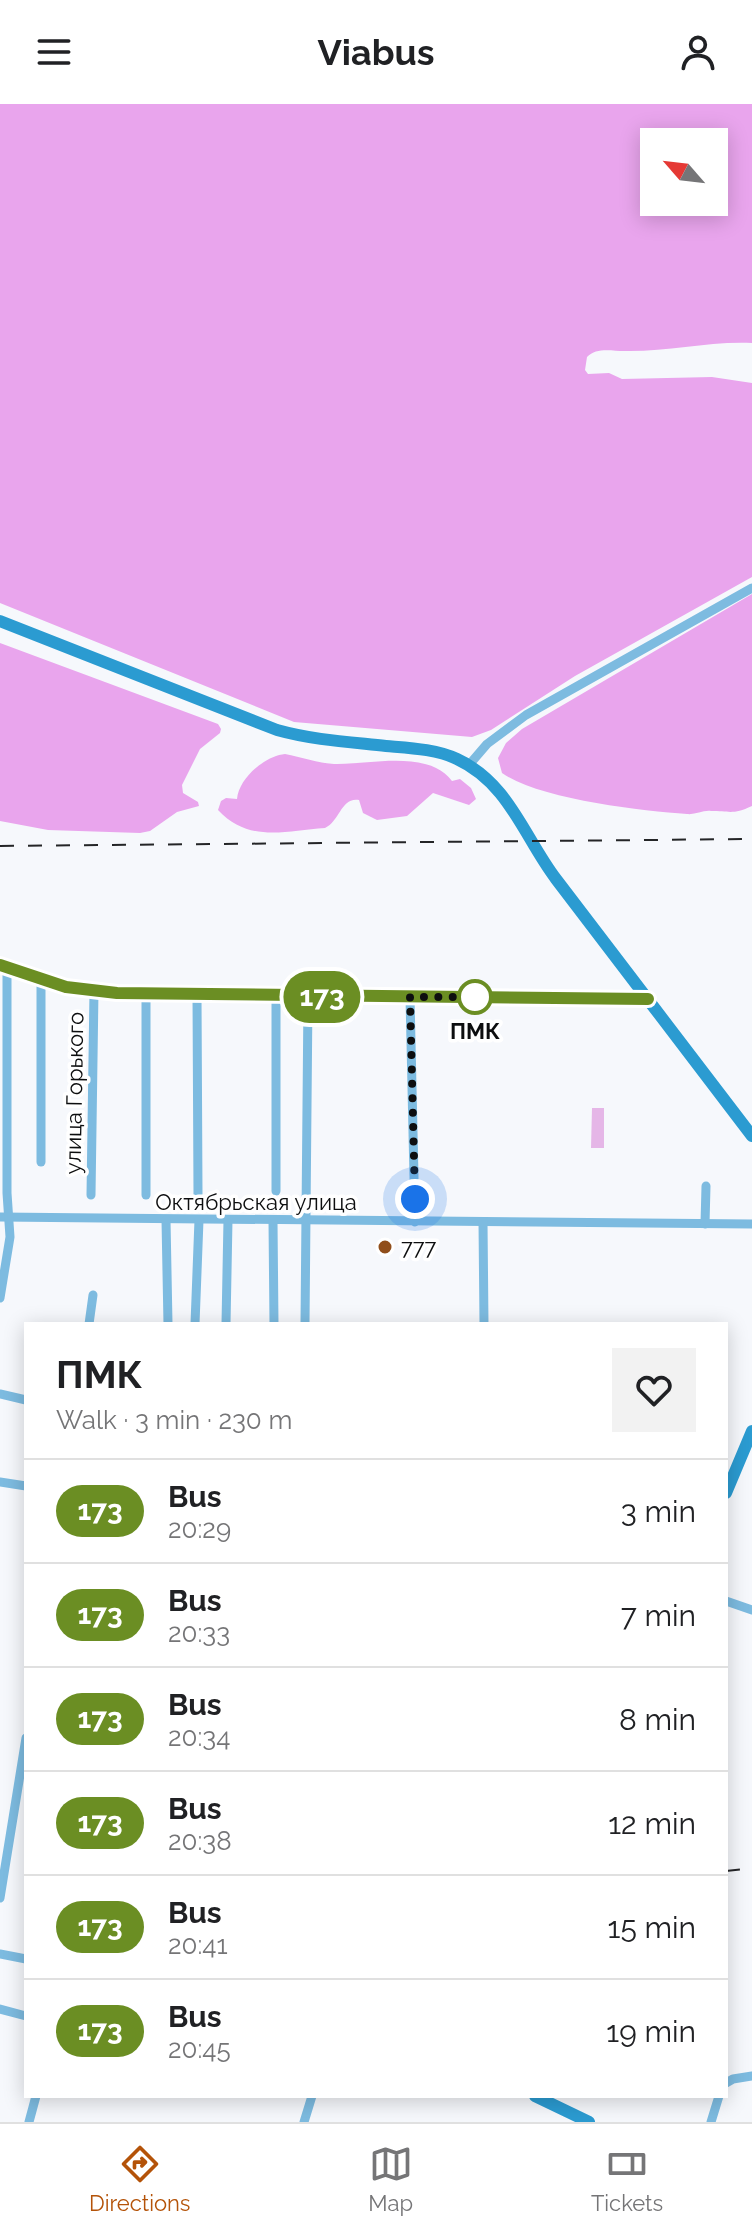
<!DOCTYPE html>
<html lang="en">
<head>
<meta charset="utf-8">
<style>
	:root { --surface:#fff; --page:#f2f2f2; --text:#202124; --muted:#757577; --line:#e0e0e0; --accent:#b45309 }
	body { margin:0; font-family:Raleway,sans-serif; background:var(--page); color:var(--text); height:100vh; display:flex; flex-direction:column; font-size:30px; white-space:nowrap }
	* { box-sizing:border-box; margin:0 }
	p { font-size:26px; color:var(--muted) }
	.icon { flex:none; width:44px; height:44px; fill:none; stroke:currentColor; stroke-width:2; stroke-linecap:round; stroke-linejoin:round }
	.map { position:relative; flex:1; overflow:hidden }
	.side { position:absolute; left:24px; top:1218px; width:704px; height:776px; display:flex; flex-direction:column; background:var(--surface); border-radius:0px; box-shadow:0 4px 20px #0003 }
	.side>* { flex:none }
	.badge { padding:0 16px; border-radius:26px; font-size:28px; line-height:52px }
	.needle { width:52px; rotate:298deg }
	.tools { position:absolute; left:640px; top:24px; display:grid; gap:16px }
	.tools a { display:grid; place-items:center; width:88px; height:88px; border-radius:0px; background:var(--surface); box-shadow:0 4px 20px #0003; font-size:40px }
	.you { position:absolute; width:40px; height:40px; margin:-20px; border:6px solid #fff; border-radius:50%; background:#1a73e8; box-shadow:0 0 0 12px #1a73e833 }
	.map>.badge { position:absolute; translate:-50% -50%; box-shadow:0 0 0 4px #fff }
	.round { display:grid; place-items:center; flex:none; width:84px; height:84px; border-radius:0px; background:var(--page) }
	.overview { display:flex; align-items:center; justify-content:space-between; height:136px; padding:0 32px }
	h1 { font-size:38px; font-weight:700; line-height:60px }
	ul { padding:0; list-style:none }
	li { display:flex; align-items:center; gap:24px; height:104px; padding:0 32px; border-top:2px solid var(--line) }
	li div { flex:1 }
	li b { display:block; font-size:30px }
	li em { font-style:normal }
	li .badge { min-width:88px; font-weight:700; text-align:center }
	header { display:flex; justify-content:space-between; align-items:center; height:104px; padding:0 32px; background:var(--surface); font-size:36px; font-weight:700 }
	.dock { display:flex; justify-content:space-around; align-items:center; height:112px; border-top:2px solid var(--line); background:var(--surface); font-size:22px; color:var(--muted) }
	.dock a { display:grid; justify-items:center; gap:4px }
	.dock .current { color:var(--accent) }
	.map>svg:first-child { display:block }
	.green { fill:#e5b6e7 }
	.forest { fill:#e9a5ed; fill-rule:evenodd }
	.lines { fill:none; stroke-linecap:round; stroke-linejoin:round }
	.street { stroke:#7dbbe0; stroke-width:9 }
	.secondary { stroke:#2b9bd1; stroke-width:12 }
	.rail { stroke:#242527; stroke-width:2; stroke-dasharray:14 14; stroke-linecap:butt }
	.line-casing { stroke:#fff; stroke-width:18 }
	.line { stroke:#6b8e23; stroke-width:12 }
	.walk { stroke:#0d0e0f; stroke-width:8; stroke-dasharray:0 14.4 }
	.stop-dot { fill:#fff; stroke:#6b8e23; stroke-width:4 }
	.poi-dot { fill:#904e1b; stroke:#fff; stroke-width:3 }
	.labels { text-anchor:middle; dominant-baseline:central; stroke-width:7; stroke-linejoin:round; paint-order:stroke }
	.stop-label { font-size:22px; font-weight:bold; fill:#0d0e0f; stroke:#fff }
	.street-label { font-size:22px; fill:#0d0e0f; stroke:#fff }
	.poi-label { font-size:22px; fill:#0d0e0f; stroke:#fff; text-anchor:start }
</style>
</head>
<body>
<header><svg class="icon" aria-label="menu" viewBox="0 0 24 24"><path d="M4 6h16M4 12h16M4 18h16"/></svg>Viabus<svg class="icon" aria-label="person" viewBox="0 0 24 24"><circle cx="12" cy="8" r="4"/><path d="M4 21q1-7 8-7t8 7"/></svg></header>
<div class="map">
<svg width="752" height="2018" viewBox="0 0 752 2018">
	<rect width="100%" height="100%" fill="#f6f8fc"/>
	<path class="green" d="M592,1004H604V1044H591Z"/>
	<g class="forest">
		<path d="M0,0H752V239C709,237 667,248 624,247C612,247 596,243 587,253L585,266L588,270L609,269L622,275L712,273L752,279V473L575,572L491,626L472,633L294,618L0,499ZM714,38V98H654V38Z"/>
		<path d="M752,490V702C733,711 730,707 711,707C703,706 695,711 687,710C641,707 539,695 502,669L498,654L506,639L522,625Z"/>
		<path d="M0,539L218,620L221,625L220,629L200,645L182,681L183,689L198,698L199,702L177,708L150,727L140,729L48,726L0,717Z"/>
		<path d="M285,650C301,653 318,659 334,660C368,661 429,645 452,677L460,675L471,684L476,695L469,701L433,689L407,712L377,716L363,709L359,696C341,693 340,717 325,724C284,727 249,739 218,706L221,697L226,694L237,695C239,674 265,652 285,650Z"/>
	</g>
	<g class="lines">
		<g class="street">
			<path d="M469,661L487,640L526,611L752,484"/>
			<path d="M146,890V1091"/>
			<path d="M197,891L198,1090"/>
			<path d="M276,892V1087"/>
			<path d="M410,893L415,1118"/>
			<path d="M41,1058V876"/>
			<path d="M91,1091L94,887"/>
			<path d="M0,1113L752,1120"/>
			<path d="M166,1116L168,1220"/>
			<path d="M273,1117L274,1220"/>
			<path d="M483,1118L484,1220"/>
			<path d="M705,1120L706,1082"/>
			<path d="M0,1194L10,1133L7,1089V864"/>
			<path d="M89,1220L93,1191"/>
			<path d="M195,1220L199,1116"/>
			<path d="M226,1220L228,1116"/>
			<path d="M305,1220L308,893"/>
			<path d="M0,1290L26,1296"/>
			<path d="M0,1378L26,1382"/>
			<path d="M726,1497L752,1506"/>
			<path d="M0,1794L26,1634"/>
			<path d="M0,1850L26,1855"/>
			<path d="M0,1905L26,1912"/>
			<path d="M726,1979L733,1975L752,1972"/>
			<path d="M29,2018L36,1992"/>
			<path d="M304,2018L312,1992"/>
			<path d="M711,2018L719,1992"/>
		</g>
		<g class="secondary">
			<path d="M0,517L277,626C313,636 349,638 386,642C409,644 436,645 457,655C509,679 524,733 556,775C621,861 687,946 752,1032"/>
			<path d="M0,861L66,883L117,889L648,895"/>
			<path d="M726,1389L752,1327"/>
			<path d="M535,1992L589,2018"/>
		</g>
		<g class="rail">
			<path d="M0,742L752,735"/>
			<path d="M726,1767L752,1764"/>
		</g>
	</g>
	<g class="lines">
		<defs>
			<path id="line" d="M0,861L66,883L117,889L648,895"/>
		</defs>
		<use href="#line" class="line-casing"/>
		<use href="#line" class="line"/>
		<path class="walk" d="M415,1095L410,893H475"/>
	</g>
	<circle class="stop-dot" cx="475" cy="893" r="16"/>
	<circle class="poi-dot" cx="385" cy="1143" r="8"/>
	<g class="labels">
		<g class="stop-label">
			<text x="475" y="927">ПМК</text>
		</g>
		<g class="street-label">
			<text transform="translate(74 989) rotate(-89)">улица Горького</text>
			<text x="256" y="1098">Октябрьская улица</text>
		</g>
		<g class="poi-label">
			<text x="401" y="1143">777</text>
		</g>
	</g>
</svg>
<div class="tools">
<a><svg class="needle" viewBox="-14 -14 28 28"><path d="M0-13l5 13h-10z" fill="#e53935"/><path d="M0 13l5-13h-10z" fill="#757577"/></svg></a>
</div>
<div class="you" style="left:415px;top:1095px"></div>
<b class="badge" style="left:322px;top:893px;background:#6b8e23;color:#fff">173</b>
<section class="side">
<div class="overview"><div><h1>ПМК</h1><p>Walk · 3 min · 230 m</p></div><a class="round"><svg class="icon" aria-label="heart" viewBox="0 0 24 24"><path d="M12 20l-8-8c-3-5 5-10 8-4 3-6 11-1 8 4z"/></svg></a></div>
<ul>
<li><span class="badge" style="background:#6b8e23;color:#fff">173</span><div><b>Bus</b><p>20:29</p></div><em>3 min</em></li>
<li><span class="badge" style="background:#6b8e23;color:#fff">173</span><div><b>Bus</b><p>20:33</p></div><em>7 min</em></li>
<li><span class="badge" style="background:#6b8e23;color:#fff">173</span><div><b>Bus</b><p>20:34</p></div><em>8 min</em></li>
<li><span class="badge" style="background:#6b8e23;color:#fff">173</span><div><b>Bus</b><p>20:38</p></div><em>12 min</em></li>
<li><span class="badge" style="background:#6b8e23;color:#fff">173</span><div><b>Bus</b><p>20:41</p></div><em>15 min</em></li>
<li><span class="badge" style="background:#6b8e23;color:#fff">173</span><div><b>Bus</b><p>20:45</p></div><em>19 min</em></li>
</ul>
</section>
</div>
<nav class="dock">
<a class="current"><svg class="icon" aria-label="directions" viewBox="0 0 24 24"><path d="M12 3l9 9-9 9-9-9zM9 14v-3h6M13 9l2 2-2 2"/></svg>Directions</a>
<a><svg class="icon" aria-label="map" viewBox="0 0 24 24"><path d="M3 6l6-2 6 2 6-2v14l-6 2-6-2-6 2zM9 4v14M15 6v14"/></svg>Map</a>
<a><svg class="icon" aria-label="tickets" viewBox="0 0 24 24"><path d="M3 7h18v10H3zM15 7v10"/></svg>Tickets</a>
</nav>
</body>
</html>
